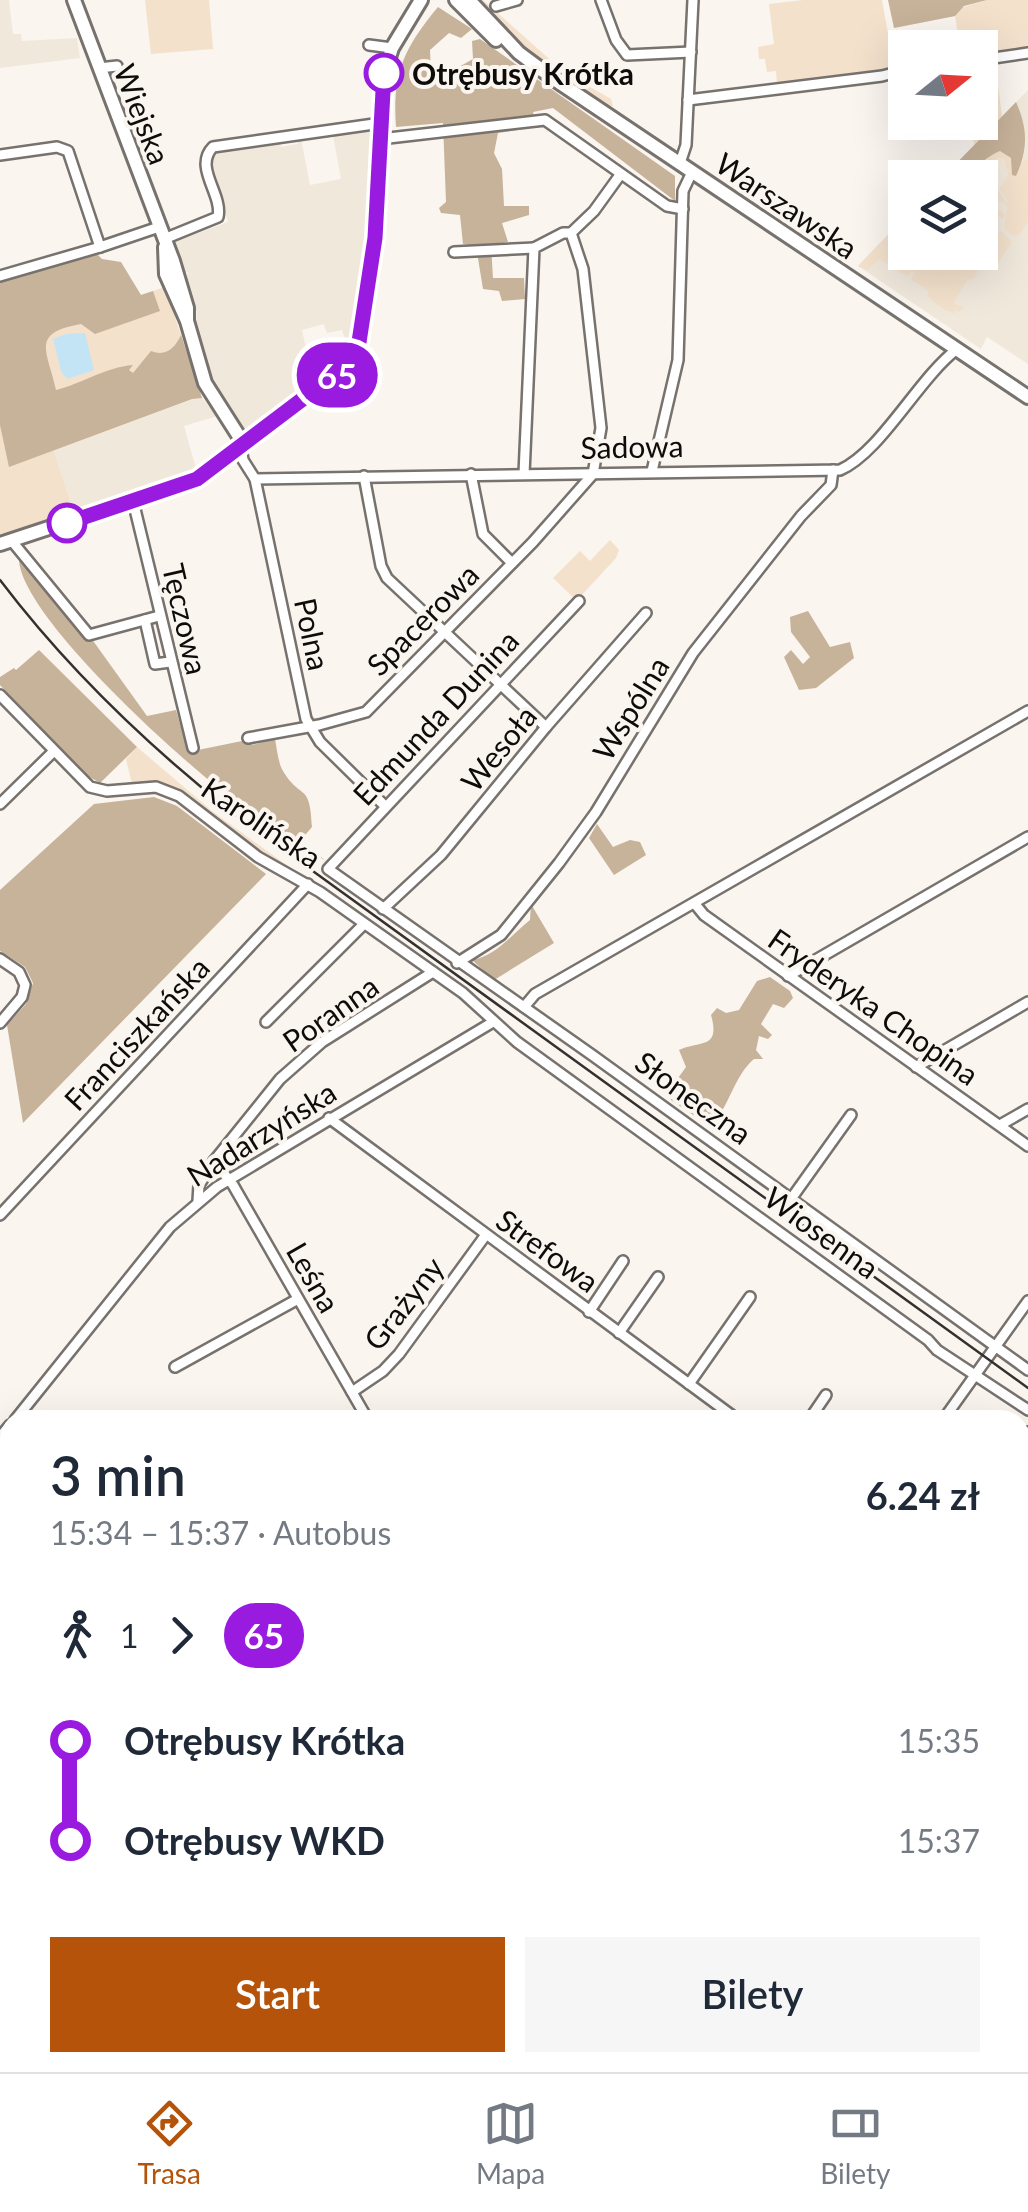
<!DOCTYPE html>
<html lang="pl">
<head>
<meta charset="utf-8">
<style>
	:root { --surface:#fff; --page:#f6f6f7; --text:#1f2937; --muted:#747a83; --line:#e0e1e3; --accent:#b45309 }
	body { margin:0; font-family:Lato,sans-serif; background:var(--page); color:var(--text); height:100vh; display:flex; flex-direction:column; font-size:38px; white-space:nowrap }
	* { box-sizing:border-box; margin:0 }
	p { font-size:32px; color:var(--muted) }
	.icon { flex:none; width:55px; height:55px; fill:none; stroke:currentColor; stroke-width:2; stroke-linecap:round; stroke-linejoin:round }
	.map { position:relative; flex:1; overflow:hidden }
	.panel { position:absolute; left:0px; top:1410px; width:1030px; height:662px; display:flex; flex-direction:column; background:var(--surface); border-radius:30px 30px 0 0; box-shadow:0 10px 40px #0002 }
	.panel>* { flex:none }
	.badge { padding:0 20px; border-radius:32px; font-size:35px; line-height:65px }
	.needle { width:65px; rotate:72deg }
	.buttons { position:absolute; left:888px; top:30px; display:grid; gap:20px }
	.buttons a { display:grid; place-items:center; width:110px; height:110px; border-radius:0px; background:var(--surface); box-shadow:0 10px 40px #0002; font-size:50px }
	.map>.badge { position:absolute; translate:-50% -50%; box-shadow:0 0 0 5px #fff }
	.legs { display:flex; align-items:center; gap:15px; height:110px; padding:0 50px; font-size:32px }
	.legs p { margin-inline-start:auto }
	.head { display:flex; align-items:center; justify-content:space-between; height:170px; padding:0 50px }
	h1 { font-size:55px; font-weight:600; line-height:75px }
	.button { display:flex; gap:20px; margin-top:auto; padding:20px 50px }
	.button a { flex:1; height:115px; border-radius:0px; background:var(--accent); color:#fff; font-size:40px; font-weight:600; line-height:115px; text-align:center }
	.button a+a { background:var(--page); color:var(--text) }
	ul { padding:0 50px; list-style:none }
	li { display:flex; align-items:center; gap:35px; height:100px; font-size:38px }
	li i { display:grid; place-items:center; width:15px; height:100%; margin:0 12px; background:currentColor }
	li i::after { content:''; width:25px; height:25px; margin:-12px; border:8px solid; border-radius:50%; background:var(--surface) }
	li p { margin-inline-start:auto }
	li:first-child i { background:linear-gradient(#0000 50%,currentColor 0) }
	li:last-child i { background:linear-gradient(currentColor 50%,#0000 0) }
	.tab-bar { display:flex; justify-content:space-around; align-items:center; height:140px; border-top:2px solid var(--line); background:var(--surface); font-size:28px; color:var(--muted) }
	.tab-bar a { display:grid; justify-items:center; gap:5px }
	.tab-bar .on { color:var(--accent) }
	.map>svg:first-child { display:block }
	.built { fill:#f1e8dc }
	.green { fill:#f3e1cc }
	.forest { fill:#c7b29a }
	.water { fill:#c3e4f4 }
	.lines { fill:none; stroke-linecap:round; stroke-linejoin:round }
	.street-casing { stroke:#77726d; stroke-width:14 }
	.secondary-casing { stroke:#77726d; stroke-width:18 }
	.street { stroke:#fff; stroke-width:9 }
	.secondary { stroke:#fff; stroke-width:12 }
	.rail { stroke:#33302f; stroke-width:2.5 }
	.line-1-casing { stroke:#fff; stroke-width:22 }
	.line-1 { stroke:#991bdf; stroke-width:15 }
	.stop-1-dot { fill:#fff; stroke:#991bdf; stroke-width:5 }
	.labels { text-anchor:middle; dominant-baseline:central; stroke-width:8; stroke-linejoin:round; paint-order:stroke }
	.stop-label { font-size:30px; font-weight:bold; fill:#0e0c0b; stroke:#faf5ef; text-anchor:start }
	.street-label { font-size:30px; fill:#0e0c0b; stroke:#faf5ef }
</style>
</head>
<body>
<div class="map">
<svg width="1028" height="2072" viewBox="0 0 1028 2072">
	<rect width="100%" height="100%" fill="#faf5ef"/>
	<g class="built">
		<path d="M0,0H9L13,34H21L22,41L77,38L80,58L0,68Z"/>
		<path d="M1028,90V364L987,337L981,349L858,266L905,217V252H980V178L943,177Z"/>
		<path d="M370,129L366,238L352,337L345,339L342,330L327,333L324,324L302,330L314,386L249,430L242,428L212,381L196,326L197,311L191,309L185,288L188,272L182,273L172,243L228,222L210,154L280,143L281,147L297,144L301,139L310,185L341,179L333,135Z"/>
		<path d="M202,398L217,416L184,426L197,472L103,506L97,502L72,510L54,451L192,399Z"/>
	</g>
	<g class="green">
		<path d="M145,0H209L213,49L151,54Z"/>
		<path d="M474,0H483L564,72L611,99L613,106C583,107 498,24 474,0Z"/>
		<path d="M803,0H882L892,56L890,70L777,84L776,71L767,72L765,59H759L758,47L774,44L769,4Z"/>
		<path d="M987,0H1028V51L980,56V48L960,47L955,16L894,28Z"/>
		<path d="M995,62L1002,117L974,145L971,123L980,122V64Z"/>
		<path d="M1000,151L1011,158L1012,165L1022,163L1028,157V222L1019,235L1014,236L1005,229C1004,213 1014,201 999,189L1008,175L1004,159L998,158L979,174L969,175L978,177H961L987,156Z"/>
		<path d="M990,189L998,190L1007,204L1006,209L1005,203L999,201L995,207L1005,215L1003,219L997,215L987,230L997,234L1001,231L1012,242L996,266L986,260L973,279L967,280L955,301L954,304L964,307L961,311L958,312L954,305L956,313C945,313 935,302 927,296L929,291L911,279L915,273L920,277L906,266L912,271L907,276L879,259L868,270L858,266L905,217V252L968,253L965,255L966,259L971,253L980,252L981,237L986,231L980,234V200Z"/>
		<path d="M87,255L123,301L165,287L202,398L192,399L54,451L72,508L61,511L59,520L0,534V280Z"/>
		<path d="M610,540L619,550L616,558L579,598H574L553,578L580,551L590,561Z"/>
		<path d="M137,747L212,811L321,890L253,849L174,788L159,782L132,784L126,759Z"/>
		<path d="M1020,1988L1028,2003V2072H969L964,2063L1020,2062Z"/>
		<path d="M739,2063H886L891,2072H744Z"/>
	</g>
	<g class="forest">
		<path d="M888,0H987L964,6L955,16L894,28Z"/>
		<path d="M438,7L472,29L461,38L449,33L430,50L431,73L441,77L473,59L472,41L480,39L675,176V201L553,108L533,112L537,127L498,133L494,153L502,169L504,206H529V215L502,223L508,242L491,245L493,278H524L525,299L502,301L499,291L483,289L476,246L463,244L460,215L441,213L439,208L446,202L443,123L396,127C392,73 404,48 438,7Z"/>
		<path d="M1016,102C1028,129 1028,149 1016,176L1012,175L1011,158L1000,151C981,159 968,178 948,177L947,173Z"/>
		<path d="M95,252L102,259L121,262L141,295L153,291L160,311L95,334L81,324C30,333 47,350 56,390C81,384 106,367 133,365L129,370L133,373L151,351C166,357 175,348 181,335L202,398L192,399L9,467L0,425V282Z"/>
		<path d="M33,557L147,716L176,710L188,752L247,740L252,745L275,739C277,749 278,763 283,771C301,801 310,781 312,827L300,841L326,861C293,841 261,820 230,797C181,760 24,619 19,561Z"/>
		<path d="M808,611L830,647L850,642L854,658L816,688L799,690L784,657L791,650L803,664L810,657L791,632L790,617Z"/>
		<path d="M39,650L137,747L100,783L81,772L0,685V677L14,668L16,670Z"/>
		<path d="M154,797L177,806L266,874L23,1123L7,1025L26,1004L33,983L25,967L0,951V890L94,804Z"/>
		<path d="M597,824L613,847L630,840L640,842L646,855L614,875L589,838Z"/>
		<path d="M531,904L554,943L494,980L472,960C495,957 511,935 530,920Z"/>
		<path d="M770,977L790,991L793,998L784,1008L773,1004L761,1024L772,1035L768,1039L759,1036L756,1050L763,1059H754C734,1076 729,1107 711,1127L671,1100L668,1092L686,1067L679,1050C699,1040 721,1050 711,1015L717,1008L726,1013L739,1010L757,981Z"/>
		<path d="M0,1523H10V2062L549,2063V2067L537,2072H0Z"/>
	</g>
	<path class="water" d="M85,333L94,370L67,379L61,371L53,339L66,334Z"/>
	<g class="lines">
		<defs>
			<g id="street">
				<path d="M601,0L616,40L627,55L691,52"/>
				<path d="M496,6L517,0"/>
				<path d="M369,45L392,48"/>
				<path d="M980,60L1028,53"/>
				<path d="M99,68L117,66"/>
				<path d="M688,100L882,76L905,70"/>
				<path d="M380,139L545,120L667,206L683,209"/>
				<path d="M0,155L57,147L68,151L100,247L159,227"/>
				<path d="M680,163L686,145L693,0"/>
				<path d="M571,233L594,211L620,175"/>
				<path d="M164,239L218,217C223,194 193,167 213,147L381,123"/>
				<path d="M454,252L534,248"/>
				<path d="M0,276L100,247"/>
				<path d="M241,447L243,460L255,479L306,719L320,742L385,806"/>
				<path d="M652,471L678,360L683,191L692,172"/>
				<path d="M471,474L483,534L512,563"/>
				<path d="M364,476L381,566L387,578L546,727"/>
				<path d="M255,479L840,470C881,452 918,379 957,349"/>
				<path d="M133,501L193,748"/>
				<path d="M11,540L89,635L159,616"/>
				<path d="M579,601L328,869L592,1055L1028,1370"/>
				<path d="M145,620L155,664L170,662"/>
				<path d="M0,695L90,787L107,791L156,787L179,796L258,857L320,892L463,993L517,1042L928,1340L937,1350L1028,1410"/>
				<path d="M248,738L319,725L366,712L533,542L593,474L601,428L583,269L571,233H563L534,248L524,474"/>
				<path d="M0,804L53,752"/>
				<path d="M695,904L704,915L1028,1146"/>
				<path d="M383,909L441,855L546,727L646,613"/>
				<path d="M0,959L19,972L25,985L22,997L0,1023"/>
				<path d="M457,963L501,935L559,863L596,812L693,653L801,516L831,485L833,470"/>
				<path d="M788,976L1028,837"/>
				<path d="M524,1007L535,994L1028,711"/>
				<path d="M266,1022L364,924"/>
				<path d="M916,1067L1028,1002"/>
				<path d="M329,1118L738,1420"/>
				<path d="M1000,1125L1028,1109"/>
				<path d="M214,1161L233,1185L368,1420"/>
				<path d="M791,1199L851,1115"/>
				<path d="M198,1201L199,1185L214,1161L280,1079L322,1042L433,972"/>
				<path d="M0,1215L308,884"/>
				<path d="M589,1312L623,1261"/>
				<path d="M619,1333L658,1277"/>
				<path d="M175,1367L298,1299"/>
				<path d="M689,1384L750,1297"/>
				<path d="M352,1392L383,1371L399,1354L485,1236"/>
				<path d="M15,1420L170,1227L217,1187L493,1022"/>
				<path d="M143,1420H144"/>
				<path d="M809,1420L826,1395"/>
				<path d="M943,1420L1028,1301"/>
				<path d="M0,1437L10,1425"/>
				<path d="M1020,1443L1028,1432"/>
				<path d="M1020,1625L1028,1631"/>
				<path d="M1020,1651L1028,1647"/>
				<path d="M514,2062L518,2072"/>
			</g>
			<g id="secondary">
				<path d="M74,0L173,261L187,308V321"/>
				<path d="M456,0L496,40"/>
				<path d="M469,0L519,53L554,79L1028,397"/>
				<path d="M165,247L166,274L187,321L205,383L240,438L241,447"/>
				<path d="M0,544L197,479L349,364L359,342L375,238L384,73L392,48L421,0"/>
			</g>
		</defs>
		<use href="#street" class="street-casing"/>
		<use href="#secondary" class="secondary-casing"/>
		<use href="#street" class="street"/>
		<use href="#secondary" class="secondary"/>
		<path class="rail" d="M0,580C69,671 149,747 238,817L1028,1388"/>
	</g>
	<g class="lines">
		<defs>
			<path id="line-1" d="M67,523L197,479L349,364L359,342L375,238L384,73"/>
		</defs>
		<use href="#line-1" class="line-1-casing"/>
		<use href="#line-1" class="line-1"/>
	</g>
	<g class="stop-1-dot">
		<circle cx="384" cy="73" r="18"/>
		<circle cx="67" cy="523" r="18"/>
	</g>
	<g class="labels">
		<g class="stop-label">
			<text x="412" y="73">Otrębusy Krótka</text>
		</g>
		<g class="street-label">
			<text transform="translate(143 114) rotate(69)">Wiejska</text>
			<text transform="translate(787 205) rotate(34)">Warszawska</text>
			<text transform="translate(632 446) rotate(-1)">Sadowa</text>
			<text transform="translate(186 619) rotate(77)">Tęczowa</text>
			<text transform="translate(422 619) rotate(-45)">Spacerowa</text>
			<text transform="translate(313 634) rotate(78)">Polna</text>
			<text transform="translate(630 708) rotate(-58)">Wspólna</text>
			<text transform="translate(435 717) rotate(-47)">Edmunda Dunina</text>
			<text transform="translate(498 748) rotate(-51)">Wesoła</text>
			<text transform="translate(262 822) rotate(34)">Karolińska</text>
			<text transform="translate(874 1006) rotate(35)">Fryderyka Chopina</text>
			<text transform="translate(330 1013) rotate(-35)">Poranna</text>
			<text transform="translate(136 1033) rotate(-47)">Franciszkańska</text>
			<text transform="translate(694 1097) rotate(36)">Słoneczna</text>
			<text transform="translate(261 1133) rotate(-32)">Nadarzyńska</text>
			<text transform="translate(822 1232) rotate(36)">Wiosenna</text>
			<text transform="translate(548 1250) rotate(36)">Strefowa</text>
			<text transform="translate(314 1277) rotate(60)">Leśna</text>
			<text transform="translate(403 1303) rotate(-52)">Grażyny</text>
		</g>
	</g>
</svg>
<div class="buttons">
<a><svg class="needle" viewBox="-14 -14 28 28"><path d="M0-13l5 13h-10z" fill="#e53935"/><path d="M0 13l5-13h-10z" fill="#747a83"/></svg></a>
<a><svg class="icon" aria-label="layers" viewBox="0 0 24 24"><path d="M12 4l9 5-9 5-9-5zM3 14l9 5 9-5"/></svg></a>
</div>
<b class="badge" style="left:337px;top:375px;background:#991bdf;color:#fff">65</b>
<section class="panel">
<div class="head"><div><h1>3 min</h1><p>15:34 – 15:37 · Autobus</p></div><b>6.24 zł</b></div>
<div class="legs"><svg class="icon" aria-label="walk" viewBox="0 0 24 24"><circle cx="13" cy="4" r="2"/><path d="M13 8l-2 6 4 7M11 14l-3 7M7 12l3-4h3l4 4"/></svg>1<svg class="icon" aria-label="forward" viewBox="0 0 24 24"><path d="M9 5l7 7-7 7"/></svg><b class="badge" style="background:#991bdf;color:#fff">65</b></div>
<ul>
<li><i style="color:#991bdf"></i><b>Otrębusy Krótka</b><p>15:35</p></li>
<li><i style="color:#991bdf"></i><b>Otrębusy WKD</b><p>15:37</p></li>
</ul>
<div class="button"><a>Start</a><a>Bilety</a></div>
</section>
</div>
<nav class="tab-bar">
<a class="on"><svg class="icon" aria-label="directions" viewBox="0 0 24 24"><path d="M12 3l9 9-9 9-9-9zM9 14v-3h6M13 9l2 2-2 2"/></svg>Trasa</a>
<a><svg class="icon" aria-label="map" viewBox="0 0 24 24"><path d="M3 6l6-2 6 2 6-2v14l-6 2-6-2-6 2zM9 4v14M15 6v14"/></svg>Mapa</a>
<a><svg class="icon" aria-label="tickets" viewBox="0 0 24 24"><path d="M3 7h18v10H3zM15 7v10"/></svg>Bilety</a>
</nav>
</body>
</html>
